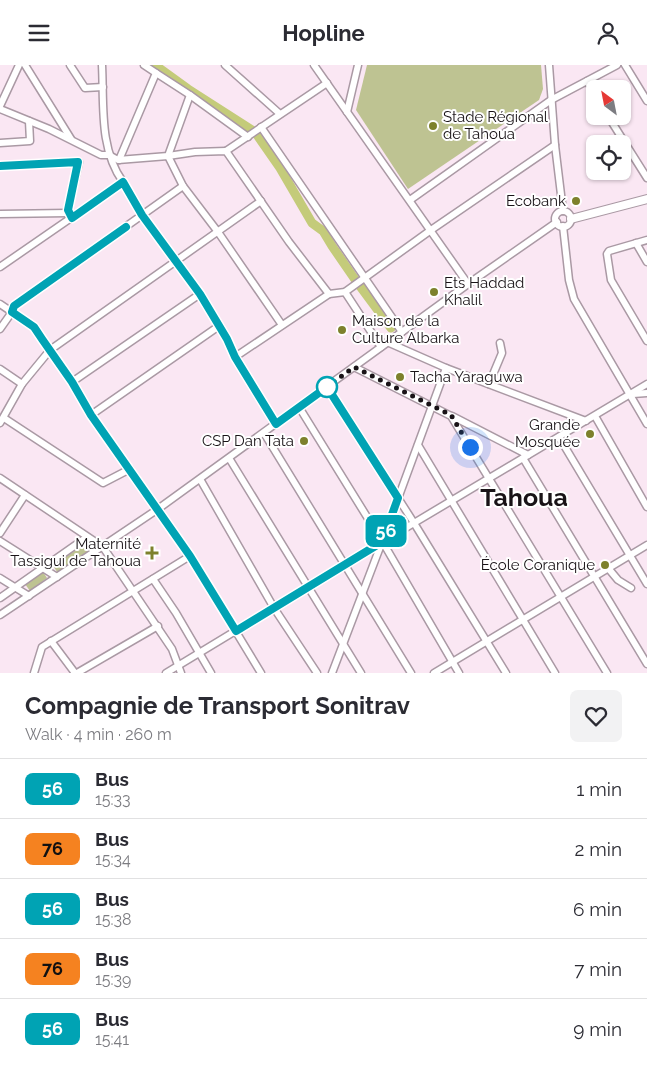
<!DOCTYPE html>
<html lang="en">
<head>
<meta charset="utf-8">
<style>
	:root { --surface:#fff; --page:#f2f2f3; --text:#2b2b33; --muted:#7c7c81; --line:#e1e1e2 }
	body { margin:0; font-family:Raleway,sans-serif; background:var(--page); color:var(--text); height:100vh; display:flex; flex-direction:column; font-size:19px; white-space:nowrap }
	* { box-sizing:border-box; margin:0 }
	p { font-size:16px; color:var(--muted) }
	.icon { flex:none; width:28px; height:28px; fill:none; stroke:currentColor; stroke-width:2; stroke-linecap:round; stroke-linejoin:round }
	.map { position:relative; height:608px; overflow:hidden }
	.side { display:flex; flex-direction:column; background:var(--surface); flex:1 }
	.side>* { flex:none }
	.badge { padding:0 10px; border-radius:8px; font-size:18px; line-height:32px }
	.needle { width:32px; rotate:328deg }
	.tools { position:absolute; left:586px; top:15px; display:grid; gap:10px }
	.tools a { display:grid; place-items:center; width:45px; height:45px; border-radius:8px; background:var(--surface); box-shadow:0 1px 4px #0004; font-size:25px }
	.you { position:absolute; width:25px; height:25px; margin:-12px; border:4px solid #fff; border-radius:50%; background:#1a73e8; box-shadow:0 0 0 8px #1a73e833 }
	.map>.badge { position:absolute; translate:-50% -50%; box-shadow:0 0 0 2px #fff }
	.round { display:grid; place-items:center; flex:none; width:52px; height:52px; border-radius:8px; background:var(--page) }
	.head { display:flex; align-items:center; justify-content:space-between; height:85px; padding:0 25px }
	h1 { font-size:24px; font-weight:700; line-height:38px }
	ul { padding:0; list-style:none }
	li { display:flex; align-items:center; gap:15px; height:60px; padding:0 25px; border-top:1px solid var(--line) }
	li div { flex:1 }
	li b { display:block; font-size:19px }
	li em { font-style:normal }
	li .badge { min-width:55px; font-weight:700; text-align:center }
	header { display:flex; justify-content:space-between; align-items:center; height:65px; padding:0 25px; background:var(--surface); font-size:22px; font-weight:700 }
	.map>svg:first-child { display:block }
	.green { fill:#bec392 }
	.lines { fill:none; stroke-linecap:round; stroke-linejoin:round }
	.river { stroke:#c4cb7a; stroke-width:9 }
	.minor-casing { stroke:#aa99a4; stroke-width:9 }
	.major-casing { stroke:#aa99a4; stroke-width:10 }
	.minor { stroke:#fff; stroke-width:6 }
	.major { stroke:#fff; stroke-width:8 }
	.line-casing { stroke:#fff; stroke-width:11 }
	.line { stroke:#00a3b4; stroke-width:8 }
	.walk { stroke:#191317; stroke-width:5; stroke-dasharray:0 9 }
	.poi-dot { fill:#7d812c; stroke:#fff; stroke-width:2 }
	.stop-dot { fill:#fff; stroke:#00a3b4; stroke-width:2.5 }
	.labels { text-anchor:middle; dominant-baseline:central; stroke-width:4; stroke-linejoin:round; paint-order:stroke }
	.poi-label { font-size:15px; fill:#191317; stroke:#fff; text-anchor:end }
	.town-label { font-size:25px; font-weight:bold; fill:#191317; stroke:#fff }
</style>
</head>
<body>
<header><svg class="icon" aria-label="menu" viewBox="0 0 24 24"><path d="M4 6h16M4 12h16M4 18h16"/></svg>Hopline<svg class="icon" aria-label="person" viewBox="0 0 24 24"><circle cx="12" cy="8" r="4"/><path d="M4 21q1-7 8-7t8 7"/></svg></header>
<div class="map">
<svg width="647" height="608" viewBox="0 0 647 608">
	<rect width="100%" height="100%" fill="#fae7f3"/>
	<g class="green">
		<path d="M367,0H541L543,24L539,35L408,124L356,45Z"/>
		<path d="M84,479L88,486L58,508L53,501Z"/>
		<path d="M43,507L47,513L30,526L25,519Z"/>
	</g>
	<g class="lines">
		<path class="river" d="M155,0L188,24L255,67L280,103L312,158L323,166L332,181L354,213L391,263"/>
		<defs>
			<g id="minor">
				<path d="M25,0L71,74"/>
				<path d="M70,0L85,23L103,22"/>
				<path d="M225,0L280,49"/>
				<path d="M314,0L468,219"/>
				<path d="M549,0L555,80L563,146"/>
				<path d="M625,0L647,36"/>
				<path d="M156,8L190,30L248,72"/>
				<path d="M587,16L595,29"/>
				<path d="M190,30L168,91L183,121L218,167L282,260"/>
				<path d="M0,41L19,0"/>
				<path d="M0,44L49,64L101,90H109L118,95L168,91L195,87L226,86L289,177L329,229L345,227L431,165L555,80"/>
				<path d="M347,47L358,0"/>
				<path d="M608,51L647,113"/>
				<path d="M261,62L402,267"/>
				<path d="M0,78L30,76L29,56"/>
				<path d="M226,86L327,18"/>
				<path d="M119,95L156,8L144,0"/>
				<path d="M0,101L79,97L68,145L72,153"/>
				<path d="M123,117L142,150L200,229L227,274L235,292L276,359"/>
				<path d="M410,135L551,35L617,0"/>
				<circle cx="563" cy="154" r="8"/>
				<path d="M0,149L68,148"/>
				<path d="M563,161L569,215L574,234L647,359"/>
				<path d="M647,175L609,186L607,189L611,215L647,276"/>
				<path d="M636,178L647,197"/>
				<path d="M0,202L123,117C99,84 104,39 102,0"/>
				<path d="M345,227L381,282"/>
				<path d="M0,239L34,262L72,317L91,350L190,491L261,608"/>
				<path d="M0,264L12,247L14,241L183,121"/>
				<path d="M387,277L446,303L586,356"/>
				<path d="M235,292L329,229"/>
				<path d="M354,302L451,351L607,608"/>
				<path d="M0,304L22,319"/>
				<path d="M72,317L200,229"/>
				<path d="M489,319L502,288L500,278"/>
				<path d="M327,322L414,458L506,608"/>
				<path d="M633,329L647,328"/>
				<path d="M299,342L385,481L459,608"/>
				<path d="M91,350L219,261"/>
				<path d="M452,351L528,390"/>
				<path d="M595,351L647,442"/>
				<path d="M4,353L103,418L130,404"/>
				<path d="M0,358L22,319L50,285L261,136"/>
				<path d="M264,368L411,608"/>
				<path d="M559,372L647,519"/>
				<path d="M418,380L555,608"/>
				<path d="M229,393L361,608"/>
				<path d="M523,393L647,599"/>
				<path d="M0,413L103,482L172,584L181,608"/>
				<path d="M200,414L274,543L317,608"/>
				<path d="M0,468L25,430"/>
				<path d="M0,476L57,512"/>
				<path d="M608,503L618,515L631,523"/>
				<path d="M0,513L29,531"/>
				<path d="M153,514L176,548L211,608"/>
				<path d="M0,533L87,472"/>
				<path d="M0,550L158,444L468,219L557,157"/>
				<path d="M51,576L75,608"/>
				<path d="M34,608L42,582L190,491"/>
				<path d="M77,608L158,561"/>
				<path d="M166,608L414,458L647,319"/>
				<path d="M332,608L382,477L446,303"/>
				<path d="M434,608L647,480"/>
			</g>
			<path id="major" d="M571,154L647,134"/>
		</defs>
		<use href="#minor" class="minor-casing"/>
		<use href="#major" class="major-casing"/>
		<use href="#minor" class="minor"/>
		<use href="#major" class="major"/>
	</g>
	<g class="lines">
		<defs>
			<path id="line" d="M0,101L78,97L68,145L72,153L123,117L142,150L200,229L227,274L235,292L276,359L327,322L398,433L382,477L236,566L190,491L91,350L72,317L42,274L34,262L12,247L14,241L126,162"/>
		</defs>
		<use href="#line" class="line-casing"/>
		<use href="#line" class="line"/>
		<path class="walk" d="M327,322L354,302L451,350L470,382"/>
	</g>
	<g class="poi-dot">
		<circle cx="433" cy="61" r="5"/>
		<circle cx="576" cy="136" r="5"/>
		<circle cx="434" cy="227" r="5"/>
		<circle cx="342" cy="265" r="5"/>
		<circle cx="400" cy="312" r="5"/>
		<circle cx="590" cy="369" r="5"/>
		<circle cx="304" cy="376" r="5"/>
		<path d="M149.5 480.5h5v5h5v5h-5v5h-5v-5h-5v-5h5z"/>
		<circle cx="605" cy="500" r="5"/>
	</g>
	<circle class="stop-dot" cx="327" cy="322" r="10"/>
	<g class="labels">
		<g class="poi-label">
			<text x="443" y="52" text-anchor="start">Stade Régional<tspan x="443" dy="17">de Tahoua</tspan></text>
			<text x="566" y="136">Ecobank</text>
			<text x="444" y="218" text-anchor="start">Ets Haddad<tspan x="444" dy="17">Khalil</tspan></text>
			<text x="352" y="256" text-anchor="start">Maison de la<tspan x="352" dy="17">Culture Albarka</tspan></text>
			<text x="410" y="312" text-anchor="start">Tacha Yaraguwa</text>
			<text x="580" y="360">Grande<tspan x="580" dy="17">Mosquée</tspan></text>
			<text x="294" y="376">CSP Dan Tata</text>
			<text x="141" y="479">Maternité<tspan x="141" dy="17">Tassigui de Tahoua</tspan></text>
			<text x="595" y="500">École Coranique</text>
		</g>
		<g class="town-label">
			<text x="524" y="432">Tahoua</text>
		</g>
	</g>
</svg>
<div class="tools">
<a><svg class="needle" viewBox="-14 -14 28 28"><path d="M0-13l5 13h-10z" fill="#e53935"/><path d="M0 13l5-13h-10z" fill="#7c7c81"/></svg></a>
<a><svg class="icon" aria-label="locate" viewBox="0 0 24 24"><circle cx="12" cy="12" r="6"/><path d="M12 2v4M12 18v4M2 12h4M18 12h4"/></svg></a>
</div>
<div class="you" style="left:470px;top:382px"></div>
<b class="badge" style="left:386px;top:466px;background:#00a3b4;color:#fff">56</b>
</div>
<section class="side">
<div class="head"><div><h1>Compagnie de Transport Sonitrav</h1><p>Walk · 4 min · 260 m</p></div><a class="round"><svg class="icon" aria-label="heart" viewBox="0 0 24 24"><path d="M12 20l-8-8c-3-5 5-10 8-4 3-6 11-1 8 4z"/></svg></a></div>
<ul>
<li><span class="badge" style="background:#00a3b4;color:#fff">56</span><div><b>Bus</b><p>15:33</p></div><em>1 min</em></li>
<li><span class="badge" style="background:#f58220;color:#111">76</span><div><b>Bus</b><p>15:34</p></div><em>2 min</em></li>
<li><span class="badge" style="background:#00a3b4;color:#fff">56</span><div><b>Bus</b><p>15:38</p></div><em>6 min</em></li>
<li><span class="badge" style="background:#f58220;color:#111">76</span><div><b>Bus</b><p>15:39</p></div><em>7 min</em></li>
<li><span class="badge" style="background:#00a3b4;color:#fff">56</span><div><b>Bus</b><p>15:41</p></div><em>9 min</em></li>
</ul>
</section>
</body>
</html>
